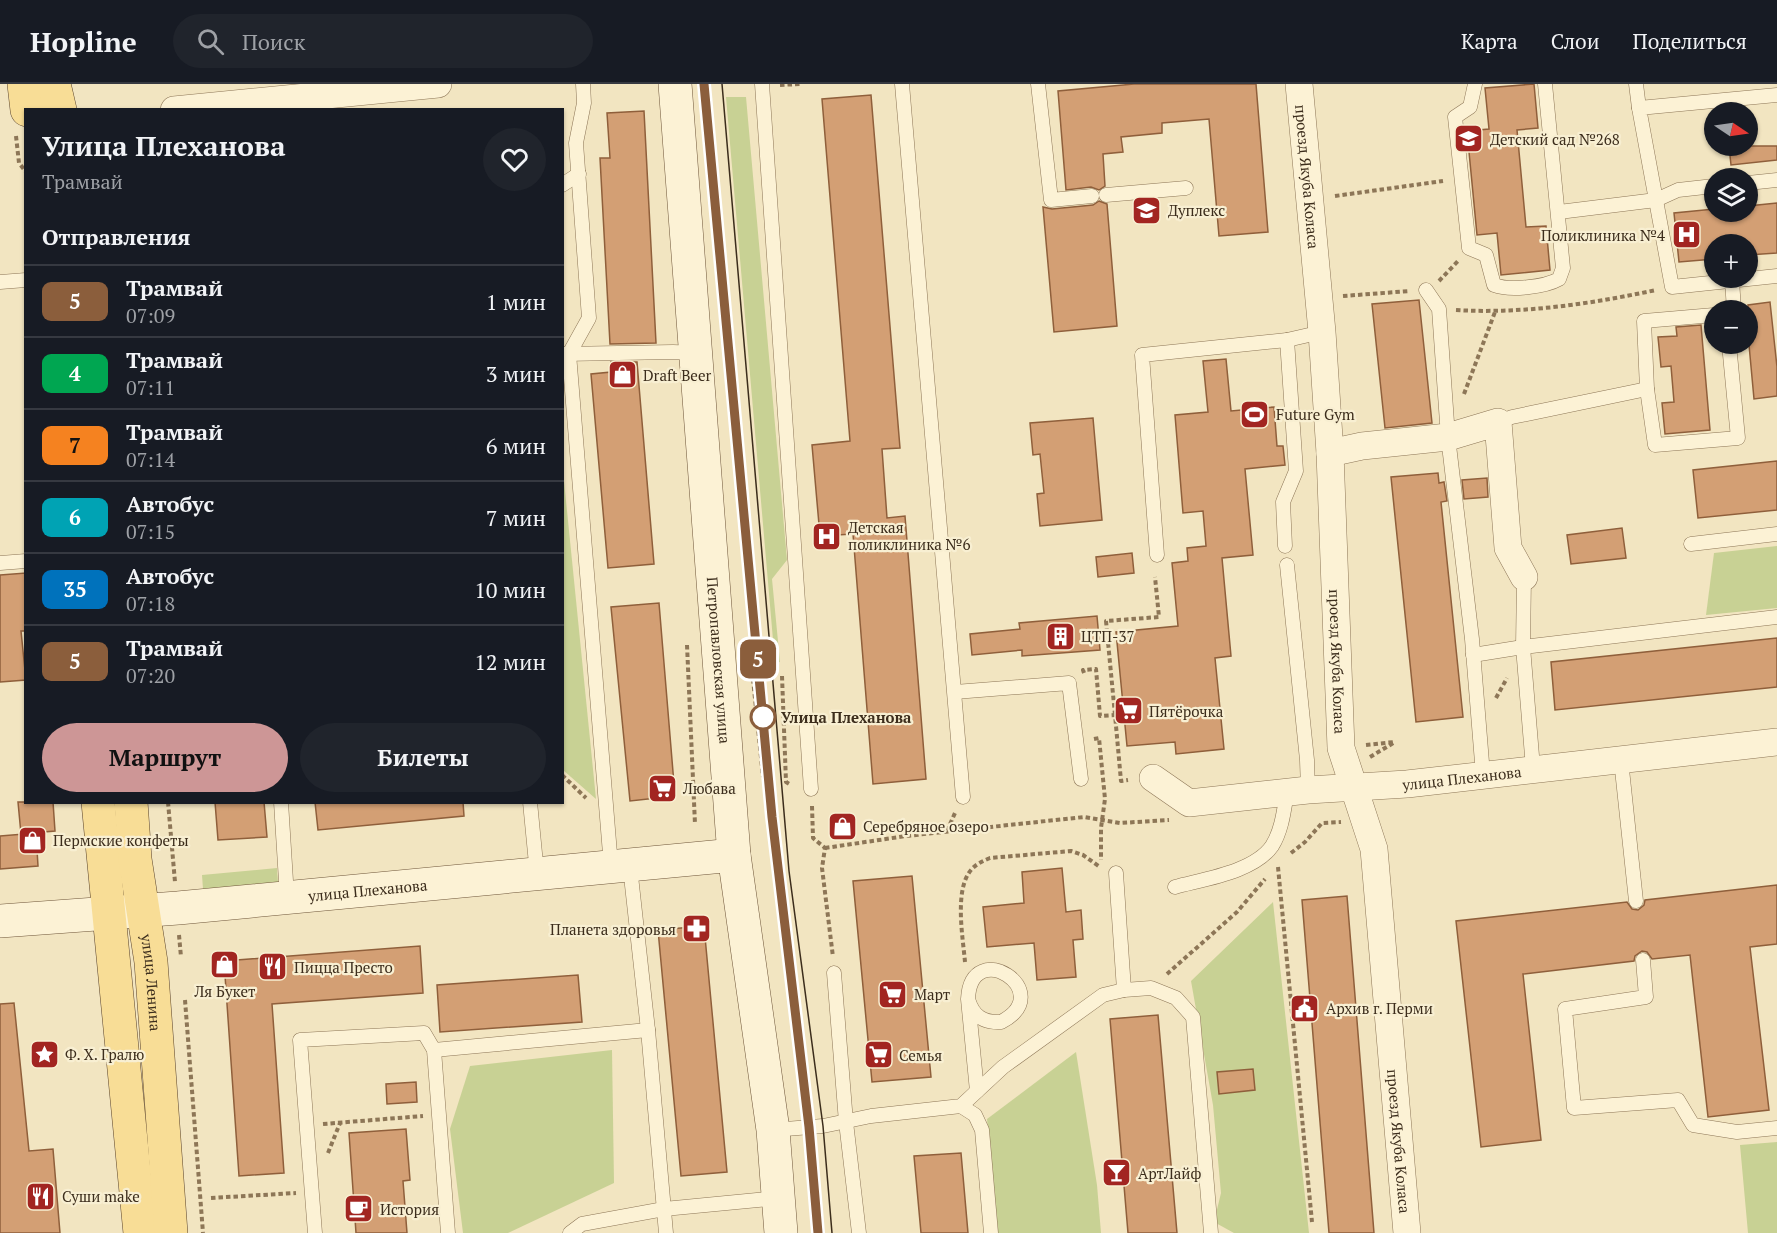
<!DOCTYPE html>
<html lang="ru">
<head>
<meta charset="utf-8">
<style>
	:root { --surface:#171b24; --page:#20242c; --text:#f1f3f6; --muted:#9ea1a6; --line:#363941; --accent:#cd9696 }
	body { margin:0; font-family:"PT Serif",serif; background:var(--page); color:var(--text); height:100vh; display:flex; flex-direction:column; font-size:22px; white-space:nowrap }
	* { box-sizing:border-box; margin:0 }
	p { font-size:20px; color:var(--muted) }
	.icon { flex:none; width:33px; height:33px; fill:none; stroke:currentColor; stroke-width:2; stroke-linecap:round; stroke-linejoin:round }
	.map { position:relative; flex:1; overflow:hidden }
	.drawer { position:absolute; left:24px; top:24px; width:540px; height:696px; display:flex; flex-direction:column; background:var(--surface); border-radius:0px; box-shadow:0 2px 4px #0004 }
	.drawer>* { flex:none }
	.badge { padding:0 12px; border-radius:9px; font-size:21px; line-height:39px }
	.needle { width:39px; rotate:103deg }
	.tools { position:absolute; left:1704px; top:18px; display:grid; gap:12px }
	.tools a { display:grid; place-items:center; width:54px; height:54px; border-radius:50%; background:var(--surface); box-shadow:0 2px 4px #0004; font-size:30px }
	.map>.badge { position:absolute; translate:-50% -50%; box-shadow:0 0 0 3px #fff }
	h2 { padding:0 18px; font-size:22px; line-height:54px }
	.round { display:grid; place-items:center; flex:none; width:63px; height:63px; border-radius:32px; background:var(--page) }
	.head { display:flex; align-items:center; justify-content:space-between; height:102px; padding:0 18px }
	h1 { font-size:28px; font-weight:800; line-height:45px }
	.cta { display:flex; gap:12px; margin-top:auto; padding:12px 18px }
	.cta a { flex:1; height:69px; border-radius:36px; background:var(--accent); color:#111; font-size:24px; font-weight:800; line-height:69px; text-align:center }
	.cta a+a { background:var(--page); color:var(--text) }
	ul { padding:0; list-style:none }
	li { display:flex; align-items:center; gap:18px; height:72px; padding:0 18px; border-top:2px solid var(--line) }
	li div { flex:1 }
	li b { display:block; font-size:22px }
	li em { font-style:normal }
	li .badge { min-width:66px; font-weight:700; text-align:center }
	header { display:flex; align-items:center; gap:36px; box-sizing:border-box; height:84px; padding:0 30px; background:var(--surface); border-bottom:2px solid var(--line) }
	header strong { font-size:28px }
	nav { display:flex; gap:33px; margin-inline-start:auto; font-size:21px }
	.search { width:420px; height:54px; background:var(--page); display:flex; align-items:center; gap:15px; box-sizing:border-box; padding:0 21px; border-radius:33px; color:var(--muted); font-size:22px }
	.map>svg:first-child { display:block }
	.green { fill:#c8d194 }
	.building { fill:#d39f74; stroke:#8f5f3b; stroke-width:1.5 }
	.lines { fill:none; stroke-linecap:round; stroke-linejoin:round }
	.lane-casing { stroke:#8d7657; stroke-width:15 }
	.street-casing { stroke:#8d7657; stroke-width:28 }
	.secondary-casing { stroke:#6f563a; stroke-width:34 }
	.primary-casing { stroke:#5a432c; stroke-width:34 }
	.path { stroke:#8d7657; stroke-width:4; stroke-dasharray:4.5 3; stroke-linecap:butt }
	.lane { stroke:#fcf2d5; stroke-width:14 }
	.street { stroke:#fcf2d5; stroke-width:27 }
	.secondary { stroke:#fcf2d5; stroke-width:33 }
	.primary { stroke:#f8dd96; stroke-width:33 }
	.tram { stroke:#3c2d1c; stroke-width:1.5 }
	.line-casing { stroke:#fff; stroke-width:14 }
	.line { stroke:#8b5e3c; stroke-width:9 }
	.stop-dot { fill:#fff; stroke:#8b5e3c; stroke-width:3 }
	.labels { text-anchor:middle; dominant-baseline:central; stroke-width:4.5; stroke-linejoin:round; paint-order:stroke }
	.poi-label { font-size:15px; fill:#3c2d1c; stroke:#f8efd2; text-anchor:start }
	.street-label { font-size:15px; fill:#3c2d1c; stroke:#f8efd2 }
	.stop-label { font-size:15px; font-weight:bold; fill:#3c2d1c; stroke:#f8efd2; text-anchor:start }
</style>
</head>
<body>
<header>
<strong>Hopline</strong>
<div class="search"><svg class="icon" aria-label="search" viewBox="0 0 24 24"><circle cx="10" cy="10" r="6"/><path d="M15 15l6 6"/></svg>Поиск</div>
<nav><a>Карта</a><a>Слои</a><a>Поделиться</a></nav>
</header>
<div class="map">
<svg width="1777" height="1149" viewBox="0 0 1777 1149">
	<rect width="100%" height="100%" fill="#f2e5c1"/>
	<g class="green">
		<path d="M726,13H746L787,476L772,495L780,578L775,579Z"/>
		<path d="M562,377L596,715L563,686Z"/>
		<path d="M1777,462V524L1706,531L1714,469Z"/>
		<path d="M277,784L278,799L203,805L202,791Z"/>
		<path d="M1273,818L1309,1149H1234L1214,1138L1221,1109L1213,1021L1191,897Z"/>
		<path d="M612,966L614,1099L508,1149H463L450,1045L470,982Z"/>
		<path d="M1076,968L1097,1101L1101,1149H998L987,1035Z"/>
		<path d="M1777,1058V1149H1748L1740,1061Z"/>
	</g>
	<g class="building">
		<path d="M1134,0H1256L1268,148L1219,152L1209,35L1162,39V49L1121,53L1123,68L1103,70L1105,102L1099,106L1091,103L1066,106L1058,7Z"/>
		<path d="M1534,0L1538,44L1517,46L1526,143L1546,142L1550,186L1501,191L1497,149L1477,151L1467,47L1489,45L1485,4Z"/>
		<path d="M871,11L900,364L882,365L887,434L905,432L926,695L873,700L853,450L820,452L812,361L850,357L822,15Z"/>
		<path d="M644,27L656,259L610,260L600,74H610L607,29Z"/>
		<path d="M1729,62H1777V76L1731,81Z"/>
		<path d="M1099,117L1107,120L1117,242L1054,248L1043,123L1052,125L1093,121Z"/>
		<path d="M1777,119V169L1748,171V160H1714V175L1679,178L1674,129L1714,125V128H1748V122Z"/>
		<path d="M1419,216L1432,339L1385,344L1372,220Z"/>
		<path d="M1770,218L1777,283V312L1754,315L1748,250V221Z"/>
		<path d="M1701,241L1710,346L1665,350L1662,319L1674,318L1671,282L1661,283L1658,253L1677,252L1676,243Z"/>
		<path d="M1226,275L1231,327L1274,323L1277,362H1283L1285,381L1245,385L1253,471L1222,474L1231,572L1215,574L1224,665L1176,670L1175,658L1127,662L1116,548L1178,542L1172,479L1188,477L1187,464L1206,462L1203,427L1183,429L1175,331L1208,328L1203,277Z"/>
		<path d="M611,278H637L654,480L608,484L591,290L611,288Z"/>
		<path d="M1093,334L1102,436L1040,442L1037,410L1044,409L1040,370L1033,371L1030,339Z"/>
		<path d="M1777,377V426L1698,434L1693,386Z"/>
		<path d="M1438,389L1439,399L1444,398L1447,417L1441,418L1463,633L1416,638L1391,393Z"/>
		<path d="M1487,394L1488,413L1464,415L1462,396Z"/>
		<path d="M1622,444L1626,474L1571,480L1567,451Z"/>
		<path d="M1132,469L1134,489L1098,493L1096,473Z"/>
		<path d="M26,489V547H21L26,596L0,598V491Z"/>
		<path d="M659,519L675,712L630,717L611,523Z"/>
		<path d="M1097,532L1100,566L1022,572V566L972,571L970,550L1020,545L1019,539Z"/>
		<path d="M1777,554V603L1555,626L1551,578Z"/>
		<path d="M18,718H53L55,747L21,750Z"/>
		<path d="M215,718H264L267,753L218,756Z"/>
		<path d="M315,718H463L464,732L318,746Z"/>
		<path d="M36,749L38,782L0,785V752Z"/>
		<path d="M1062,784L1066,828L1081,826L1083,855L1073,856L1076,893L1037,896L1034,859L987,863L983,823L1024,819L1022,788Z"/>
		<path d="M912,792L931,993L872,998L853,797Z"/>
		<path d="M1777,801V860L1750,863L1769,1026L1708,1033L1690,871L1652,875L1647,868L1642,867L1635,872L1634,877L1523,890L1541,1056L1481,1063L1456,837L1627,818L1632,825L1638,826L1644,821L1645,816Z"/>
		<path d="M1347,812L1374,1149H1329L1302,816Z"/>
		<path d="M704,842L727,1088L681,1092L658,846Z"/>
		<path d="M420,862L423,909L272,920L284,1089L239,1092L224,877Z"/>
		<path d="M578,891L582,938L440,948L437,901Z"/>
		<path d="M14,919L29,1067L53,1065L60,1149H0V920Z"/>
		<path d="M1158,931L1177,1149H1128L1110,935Z"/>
		<path d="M1253,985L1255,1006L1219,1010L1217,988Z"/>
		<path d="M416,998L417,1018L387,1020L386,1000Z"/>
		<path d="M406,1045L410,1096L403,1097L407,1149H356L349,1049Z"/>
		<path d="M961,1069L968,1149H921L914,1072Z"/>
	</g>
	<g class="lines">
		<defs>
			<g id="lane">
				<path d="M583,0L584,19L576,59L589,234L569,270L611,782"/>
				<path d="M762,0L811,705"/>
				<path d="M902,0L963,713"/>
				<path d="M1038,0L1051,116L1092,112"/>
				<path d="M1475,0L1470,23L1455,33L1469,164L1486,171L1494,201C1510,207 1545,203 1559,195L1563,184L1545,0"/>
				<path d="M1636,0L1639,24"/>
				<path d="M1777,11L1639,24L1672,203L1777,192"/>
				<path d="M1748,99L1777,96"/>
				<path d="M562,101L579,90"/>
				<path d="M1106,111L1186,104"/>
				<path d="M1559,128L1656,116L1678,106L1714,102"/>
				<path d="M1732,196L1734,226"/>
				<path d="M0,198L26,196"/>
				<path d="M1426,206L1439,225L1448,353L1472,555L1483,691"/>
				<path d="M1714,231L1644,237L1647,305L1655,361L1738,354L1729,260"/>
				<path d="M563,270L673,268L696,269"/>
				<path d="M1498,338L1512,333L1647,305"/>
				<path d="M1691,460L1777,450"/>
				<path d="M1285,462L1283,418L1296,387L1287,256L1322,248"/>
				<path d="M1157,471L1142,271L1287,256"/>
				<path d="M0,479L26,477"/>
				<path d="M1287,481L1307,676L1308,706"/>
				<path d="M1524,493L1523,563L1533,684"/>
				<path d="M1473,571L1523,563L1777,533"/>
				<path d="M955,608L1069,599L1081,695"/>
				<path d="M1621,676L1636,817"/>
				<path d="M281,718L287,813"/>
				<path d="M530,718L537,790"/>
				<path d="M630,783L648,946L666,1149"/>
				<path d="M1116,789L1124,906"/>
				<path d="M1175,803C1204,795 1254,788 1272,762C1282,746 1284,726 1287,708"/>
				<path d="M1643,876L1646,913L1565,925L1574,1024L1678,1016L1693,1041L1737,1048L1777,1044"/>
				<path d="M834,889L846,1038L859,1149"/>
				<path d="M968,915C973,932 983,939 1001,938C1059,908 971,851 968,915L977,1007"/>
				<path d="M434,966L648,946"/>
				<path d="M961,1022L975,1031L982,1046L991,1149"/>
				<path d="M773,1046L823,1042L871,1032L961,1022L1003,983L1103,911L1124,906L1151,904L1176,914L1193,933L1211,1149"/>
				<path d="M315,1149L300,956L424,949L434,966L448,1149"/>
				<path d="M570,1149L582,1140L664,1125L778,1114"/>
			</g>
			<g id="street">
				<path id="s1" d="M1299,0L1322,248L1330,369L1341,664L1374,765L1407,1149"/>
				<path d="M174,26L438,0"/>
				<path d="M1330,369L1362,362L1448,353L1498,338L1508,464L1524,493"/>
				<path id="s2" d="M1153,694L1189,719L1308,706L1407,700L1777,658"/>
			</g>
			<g id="secondary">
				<path id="s3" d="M675,0L734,771L773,1046L781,1149"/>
				<path id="s4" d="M0,837L178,824L734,771"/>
			</g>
			<g id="primary">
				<path d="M24,0L27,26"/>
				<path d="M54,0L60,26"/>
				<path d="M98,718L140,1149"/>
				<path id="s5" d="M131,718L135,775L151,878L171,1149"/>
			</g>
		</defs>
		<use href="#lane" class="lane-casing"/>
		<use href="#street" class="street-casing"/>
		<use href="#secondary" class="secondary-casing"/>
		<use href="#primary" class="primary-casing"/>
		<g class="path">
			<path d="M780,1L800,0"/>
			<path d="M16,52L19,79L26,88"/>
			<path d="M1335,112L1443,97"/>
			<path d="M1439,197L1459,176"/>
			<path d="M1343,212L1410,207"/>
			<path d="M1456,226C1523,230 1590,220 1656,206"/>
			<path d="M1464,310L1495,228"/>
			<path d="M687,561L695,740"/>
			<path d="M1084,589L1083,586L1096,585L1100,632L1115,631L1121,697L1128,696"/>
			<path d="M782,592L786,698L791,701"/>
			<path d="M753,595L763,693"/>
			<path d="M1496,614L1507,594"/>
			<path d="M1115,631L1106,537L1159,533L1155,493"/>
			<path d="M1094,655L1099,654L1105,715L1101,744V776"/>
			<path d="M1366,661L1394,658"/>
			<path d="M1370,673L1395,658"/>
			<path d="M562,691L586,714"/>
			<path d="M168,718L175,798"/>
			<path d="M812,722L813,754L825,764L822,784L833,873"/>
			<path d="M947,747L955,729"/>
			<path d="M825,764L906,752L1084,733L1120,739L1169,736"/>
			<path d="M1291,769L1305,758L1322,739L1341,738"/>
			<path d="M1278,783L1312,1138"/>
			<path d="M179,851L181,873"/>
			<path d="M965,878C963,854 954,806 971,786C976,780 983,777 990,774L1071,767L1083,771L1100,783"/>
			<path d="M1167,890L1237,828L1265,795"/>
			<path d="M185,916L203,1149"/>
			<path d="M323,1040L423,1032"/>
			<path d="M328,1069L340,1039"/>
			<path d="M211,1114L296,1109"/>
		</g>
		<use href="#lane" class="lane"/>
		<use href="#street" class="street"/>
		<use href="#secondary" class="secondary"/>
		<use href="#primary" class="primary"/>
		<g class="tram">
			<path d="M704,0L772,733L809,1043L818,1149"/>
			<path d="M722,0L789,787L823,1042L832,1149"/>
		</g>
	</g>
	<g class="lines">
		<defs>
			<path id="line" d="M704,0L772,733L809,1043L818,1149"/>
		</defs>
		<use href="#line" class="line-casing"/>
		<use href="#line" class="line"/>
	</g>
	<defs>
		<symbol id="school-square" viewBox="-11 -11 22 22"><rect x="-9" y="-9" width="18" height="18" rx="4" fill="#a22521" stroke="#f8efd2"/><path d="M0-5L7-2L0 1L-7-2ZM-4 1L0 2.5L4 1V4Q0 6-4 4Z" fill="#fff"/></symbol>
		<symbol id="hospital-square" viewBox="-11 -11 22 22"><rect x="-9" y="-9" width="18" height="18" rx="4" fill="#a22521" stroke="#f8efd2"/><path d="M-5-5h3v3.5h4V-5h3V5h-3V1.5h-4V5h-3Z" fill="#fff"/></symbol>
		<symbol id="shop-square" viewBox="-11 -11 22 22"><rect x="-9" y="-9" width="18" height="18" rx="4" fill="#a22521" stroke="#f8efd2"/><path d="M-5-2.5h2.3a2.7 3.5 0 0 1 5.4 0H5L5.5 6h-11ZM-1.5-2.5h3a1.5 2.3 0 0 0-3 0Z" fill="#fff"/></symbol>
		<symbol id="stadium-square" viewBox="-11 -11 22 22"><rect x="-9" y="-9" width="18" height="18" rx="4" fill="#a22521" stroke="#f8efd2"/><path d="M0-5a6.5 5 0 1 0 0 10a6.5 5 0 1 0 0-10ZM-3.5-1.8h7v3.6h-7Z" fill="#fff"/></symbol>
		<symbol id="building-square" viewBox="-11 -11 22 22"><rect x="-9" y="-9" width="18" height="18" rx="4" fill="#a22521" stroke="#f8efd2"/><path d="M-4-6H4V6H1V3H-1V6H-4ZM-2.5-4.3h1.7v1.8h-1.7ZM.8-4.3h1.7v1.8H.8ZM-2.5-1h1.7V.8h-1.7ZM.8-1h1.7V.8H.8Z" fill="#fff"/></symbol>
		<symbol id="supermarket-square" viewBox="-11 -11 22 22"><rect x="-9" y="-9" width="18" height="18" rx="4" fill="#a22521" stroke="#f8efd2"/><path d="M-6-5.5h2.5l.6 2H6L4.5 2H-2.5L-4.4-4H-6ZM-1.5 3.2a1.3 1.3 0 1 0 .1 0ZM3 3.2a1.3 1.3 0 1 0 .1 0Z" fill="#fff"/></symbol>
		<symbol id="pharmacy-square" viewBox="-11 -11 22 22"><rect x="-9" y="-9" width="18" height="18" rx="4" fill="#a22521" stroke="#f8efd2"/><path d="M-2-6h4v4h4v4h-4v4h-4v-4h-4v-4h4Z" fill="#fff"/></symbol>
		<symbol id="restaurant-square" viewBox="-11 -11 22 22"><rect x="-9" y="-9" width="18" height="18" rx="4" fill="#a22521" stroke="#f8efd2"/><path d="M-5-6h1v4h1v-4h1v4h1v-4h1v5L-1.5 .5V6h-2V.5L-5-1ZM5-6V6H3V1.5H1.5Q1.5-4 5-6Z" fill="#fff"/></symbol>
		<symbol id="civic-square" viewBox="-11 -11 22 22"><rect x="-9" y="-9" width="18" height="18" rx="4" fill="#a22521" stroke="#f8efd2"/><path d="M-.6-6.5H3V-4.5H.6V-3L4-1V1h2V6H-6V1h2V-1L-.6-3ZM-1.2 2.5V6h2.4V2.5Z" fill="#fff"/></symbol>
		<symbol id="sight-square" viewBox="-11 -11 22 22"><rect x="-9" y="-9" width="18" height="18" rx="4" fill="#a22521" stroke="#f8efd2"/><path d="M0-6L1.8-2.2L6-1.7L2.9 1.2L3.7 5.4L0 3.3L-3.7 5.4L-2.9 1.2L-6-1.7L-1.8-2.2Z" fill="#fff"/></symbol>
		<symbol id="bar-square" viewBox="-11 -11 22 22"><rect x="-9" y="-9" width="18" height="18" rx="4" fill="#a22521" stroke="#f8efd2"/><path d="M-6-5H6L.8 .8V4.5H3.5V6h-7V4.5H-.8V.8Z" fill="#fff"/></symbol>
		<symbol id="cafe-square" viewBox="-11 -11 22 22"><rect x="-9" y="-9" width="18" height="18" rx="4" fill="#a22521" stroke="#f8efd2"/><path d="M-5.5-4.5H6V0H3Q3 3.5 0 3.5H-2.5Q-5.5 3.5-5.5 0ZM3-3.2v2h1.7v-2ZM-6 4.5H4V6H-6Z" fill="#fff"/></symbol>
	</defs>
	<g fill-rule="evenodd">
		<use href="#school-square" x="1452" y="38" width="33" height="33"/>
		<use href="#school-square" x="1130" y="110" width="33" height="33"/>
		<use href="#hospital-square" x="1670" y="134" width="33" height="33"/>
		<use href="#shop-square" x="606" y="274" width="33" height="33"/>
		<use href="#stadium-square" x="1238" y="314" width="33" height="33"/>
		<use href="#hospital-square" x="810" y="436" width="33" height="33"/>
		<use href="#building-square" x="1044" y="536" width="33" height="33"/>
		<use href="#supermarket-square" x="1112" y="610" width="33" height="33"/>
		<use href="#supermarket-square" x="646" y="688" width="33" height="33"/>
		<use href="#shop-square" x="826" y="726" width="33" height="33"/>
		<use href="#shop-square" x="16" y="740" width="33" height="33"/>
		<use href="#pharmacy-square" x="680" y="828" width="33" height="33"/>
		<use href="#shop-square" x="208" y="864" width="33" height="33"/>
		<use href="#restaurant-square" x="256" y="866" width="33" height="33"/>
		<use href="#supermarket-square" x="876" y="894" width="33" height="33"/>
		<use href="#civic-square" x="1288" y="908" width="33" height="33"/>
		<use href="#sight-square" x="28" y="954" width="33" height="33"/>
		<use href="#supermarket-square" x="862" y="954" width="33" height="33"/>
		<use href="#bar-square" x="1100" y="1072" width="33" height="33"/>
		<use href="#restaurant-square" x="24" y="1096" width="33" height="33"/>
		<use href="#cafe-square" x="342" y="1108" width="33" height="33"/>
	</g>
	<circle class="stop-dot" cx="763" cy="633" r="12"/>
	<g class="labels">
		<g class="poi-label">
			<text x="1490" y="55">Детский сад №268</text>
			<text x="1168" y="126">Дуплекс</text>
			<text x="1665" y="151" text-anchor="end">Поликлиника №4</text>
			<text x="643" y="291">Draft Beer</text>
			<text x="1276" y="330">Future Gym</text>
			<text x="848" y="443">Детская<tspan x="848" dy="17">поликлиника №6</tspan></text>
			<text x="1081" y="552">ЦТП-37</text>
			<text x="1149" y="627">Пятёрочка</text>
			<text x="683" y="704">Любава</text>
			<text x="863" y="742">Серебряное озеро</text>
			<text x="53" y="756">Пермские конфеты</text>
			<text x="676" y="845" text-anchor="end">Планета здоровья</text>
			<text x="294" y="883">Пицца Престо</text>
			<text x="225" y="907" text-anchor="middle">Ля Букет</text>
			<text x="914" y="910">Март</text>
			<text x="1326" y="924">Архив г. Перми</text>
			<text x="65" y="970">Ф. Х. Гралю</text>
			<text x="899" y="971">Семья</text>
			<text x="1138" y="1089">АртЛайф</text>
			<text x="62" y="1112">Суши make</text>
			<text x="380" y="1125">История</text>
		</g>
		<g class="street-label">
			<text stroke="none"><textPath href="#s1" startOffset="93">проезд Якуба Коласа</textPath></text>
			<text stroke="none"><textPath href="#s3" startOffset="578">Петропавловская улица</textPath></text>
			<text stroke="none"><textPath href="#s1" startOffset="579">проезд Якуба Коласа</textPath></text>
			<text stroke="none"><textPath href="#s2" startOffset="318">улица Плеханова</textPath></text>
			<text stroke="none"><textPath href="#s4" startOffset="369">улица Плеханова</textPath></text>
			<text stroke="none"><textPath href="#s5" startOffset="182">улица Ленина</textPath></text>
			<text stroke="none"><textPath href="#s1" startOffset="1065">проезд Якуба Коласа</textPath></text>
		</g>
		<g class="stop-label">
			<text x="781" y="633">Улица Плеханова</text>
		</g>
	</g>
</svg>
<div class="tools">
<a><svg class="needle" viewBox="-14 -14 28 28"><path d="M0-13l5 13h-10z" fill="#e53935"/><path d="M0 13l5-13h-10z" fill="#9ea1a6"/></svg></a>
<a><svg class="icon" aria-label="layers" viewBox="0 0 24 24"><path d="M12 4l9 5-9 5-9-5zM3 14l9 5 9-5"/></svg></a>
<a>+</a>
<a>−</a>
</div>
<b class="badge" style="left:758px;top:575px;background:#8b5e3c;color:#fff">5</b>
<section class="drawer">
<div class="head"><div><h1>Улица Плеханова</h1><p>Трамвай</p></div><a class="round"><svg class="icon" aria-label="heart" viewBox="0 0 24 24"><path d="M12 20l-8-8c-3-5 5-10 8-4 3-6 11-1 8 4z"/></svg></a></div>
<h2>Отправления</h2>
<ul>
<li><span class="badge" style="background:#8b5e3c;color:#fff">5</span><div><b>Трамвай</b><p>07:09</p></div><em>1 мин</em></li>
<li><span class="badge" style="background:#00a651;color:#fff">4</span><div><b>Трамвай</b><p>07:11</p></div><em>3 мин</em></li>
<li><span class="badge" style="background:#f58220;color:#111">7</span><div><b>Трамвай</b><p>07:14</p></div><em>6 мин</em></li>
<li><span class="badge" style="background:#00a3b4;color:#fff">6</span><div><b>Автобус</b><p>07:15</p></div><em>7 мин</em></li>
<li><span class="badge" style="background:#0072bc;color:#fff">35</span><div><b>Автобус</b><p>07:18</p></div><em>10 мин</em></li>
<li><span class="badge" style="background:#8b5e3c;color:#fff">5</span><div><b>Трамвай</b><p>07:20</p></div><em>12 мин</em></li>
</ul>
<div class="cta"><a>Маршрут</a><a>Билеты</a></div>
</section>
</div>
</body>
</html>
